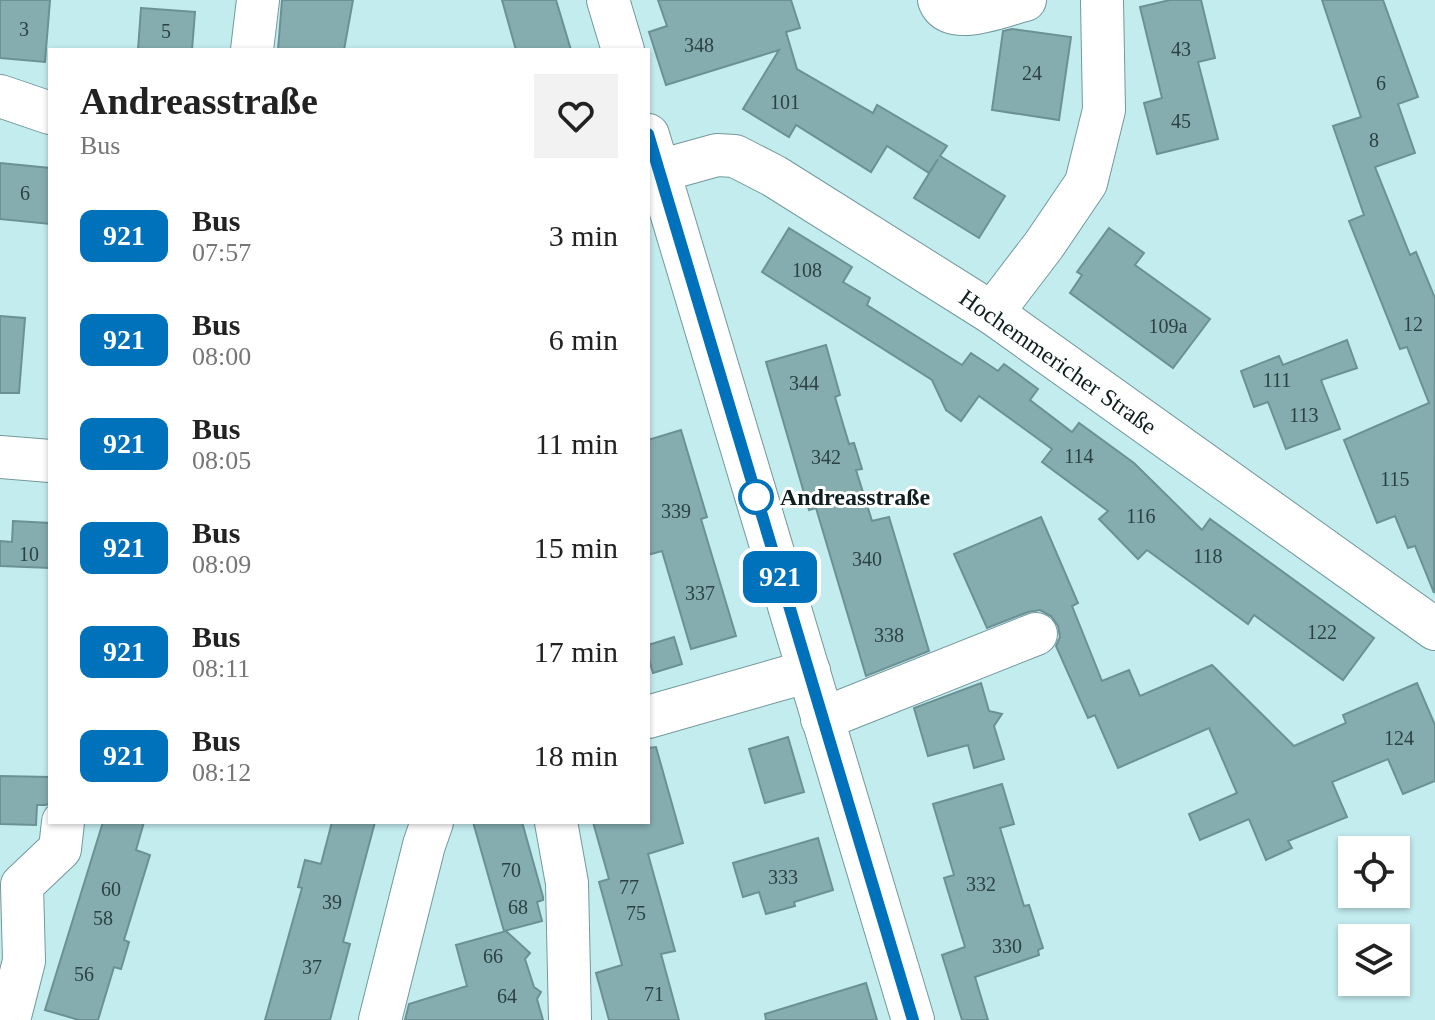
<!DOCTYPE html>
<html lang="en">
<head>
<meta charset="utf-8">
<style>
	:root { --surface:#fff; --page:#f2f2f2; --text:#222; --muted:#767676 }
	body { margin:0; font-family:"Times New Roman",serif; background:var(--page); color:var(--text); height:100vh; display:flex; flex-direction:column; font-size:30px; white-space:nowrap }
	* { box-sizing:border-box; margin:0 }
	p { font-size:26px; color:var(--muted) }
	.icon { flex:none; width:44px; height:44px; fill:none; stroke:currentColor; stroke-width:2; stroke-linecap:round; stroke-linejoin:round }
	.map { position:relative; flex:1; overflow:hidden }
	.panel { position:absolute; left:48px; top:48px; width:602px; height:776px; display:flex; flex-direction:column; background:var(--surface); border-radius:0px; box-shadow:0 2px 6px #0004 }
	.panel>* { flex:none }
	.badge { padding:0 16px; border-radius:12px; font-size:28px; line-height:52px }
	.tools { position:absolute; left:1338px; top:836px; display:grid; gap:16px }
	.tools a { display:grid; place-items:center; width:72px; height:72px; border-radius:0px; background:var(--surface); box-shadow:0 2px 6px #0004; font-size:40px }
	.map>.badge { position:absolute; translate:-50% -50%; box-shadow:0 0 0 4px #fff }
	.round { display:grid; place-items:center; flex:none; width:84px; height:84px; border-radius:0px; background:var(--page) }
	.head { display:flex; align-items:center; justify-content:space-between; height:136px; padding:0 32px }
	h1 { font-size:38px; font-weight:800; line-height:60px }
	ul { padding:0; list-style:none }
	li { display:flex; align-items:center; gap:24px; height:104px; padding:0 32px }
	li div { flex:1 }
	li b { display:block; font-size:30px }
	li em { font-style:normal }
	li .badge { min-width:88px; font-weight:700; text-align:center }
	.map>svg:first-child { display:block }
	.building { fill:#85adb0; stroke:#6b9195; stroke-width:2 }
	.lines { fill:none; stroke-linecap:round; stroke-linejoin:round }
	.minor-casing { stroke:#72999c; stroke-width:44 }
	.minor { stroke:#fff; stroke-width:42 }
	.line-casing { stroke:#fff; stroke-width:18 }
	.line { stroke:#0072bc; stroke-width:12 }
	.stop-dot { fill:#fff; stroke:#0072bc; stroke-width:4 }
	.labels { text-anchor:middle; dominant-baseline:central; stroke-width:6; stroke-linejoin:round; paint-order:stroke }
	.number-label { font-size:20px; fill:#2c4142 }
	.street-label { font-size:24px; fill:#0e1d1e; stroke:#fff }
	.stop-label { font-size:24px; font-weight:bold; fill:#0e1d1e; stroke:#fff; text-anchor:start }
</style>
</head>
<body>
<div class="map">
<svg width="1435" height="1020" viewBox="0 0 1435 1020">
	<rect width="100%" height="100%" fill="#c3ecef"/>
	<g class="building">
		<path d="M0,0H50L45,62L0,58Z"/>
		<path d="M282,0H353L344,50H278Z"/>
		<path d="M502,0H556L571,50H516Z"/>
		<path d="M658,0H791L800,28L786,32L797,69L873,113L877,105L947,146L940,156L1005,196L979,238L914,198L938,159L929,173L887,146L871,172L796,125L789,137L743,109L779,50L666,85L649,32L667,26Z"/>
		<path d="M1170,0H1201L1215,58L1198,62L1218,139L1157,154L1144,103L1162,98L1140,7Z"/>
		<path d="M1322,0H1383L1418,97L1398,104L1415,153L1375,167L1410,255L1416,252L1435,298L1434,593L1415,546L1408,548L1395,516L1377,523L1344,440L1429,403L1407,347L1400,349L1349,221L1364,215L1333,126L1361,117Z"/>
		<path d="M141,8L195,12L192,50H138Z"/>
		<path d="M1012,29L1071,37L1059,120L992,110L1003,31Z"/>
		<path d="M0,163L50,168V224L0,219Z"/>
		<path d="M789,228L852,267L843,282L870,298L867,305L962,365L971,353L998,371L1004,364L1038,389L1030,400L1072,432L1079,423L1134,463L1202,530L1210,519L1374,638L1343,680L1254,615L1248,624L1147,550L1138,559L1099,519L1108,511L1042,462L1052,449L979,396L961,421L946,410L932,380L762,272Z"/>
		<path d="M1109,228L1144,253L1135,265L1210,319L1173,368L1070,293L1082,275L1077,272Z"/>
		<path d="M0,316L25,318L19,393H0Z"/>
		<path d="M1347,340L1357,368L1321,380L1340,429L1286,449L1268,402L1254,407L1241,371L1279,356L1283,365Z"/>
		<path d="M826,345L840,395L835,397L849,444L854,443L862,469L856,470L872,521L889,517L929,651L866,676L816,508L809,510L766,362Z"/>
		<path d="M681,430L707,517L701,519L736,636L691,649L662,551L648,555V440Z"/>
		<path d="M1041,517L1078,603L1072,606L1102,681L1129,670L1140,696L1212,665L1294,746L1346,723L1343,715L1417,683L1435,725V781L1403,794L1388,759L1332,782L1347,817L1288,841L1292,848L1266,860L1249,819L1200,840L1189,814L1237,793L1209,728L1118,768L1095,715L1088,718L1056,646L1060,637L1058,626L1051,616L1040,610L1028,612L987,628L954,554Z"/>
		<path d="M13,521L50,523V568L0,566V541L12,542Z"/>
		<path d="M674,637L682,664L653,673L648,656V645Z"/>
		<path d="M981,683L989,711L1002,714L994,726L1004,759L974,768L968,745L928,756L914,708Z"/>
		<path d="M788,737L804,792L765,803L749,749Z"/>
		<path d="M656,747L683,843L648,854L675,951L661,954L679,1020H609L596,973L622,965L599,882L609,879L593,822H648V748Z"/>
		<path d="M0,776L50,777V803L46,805H37L36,825L0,824Z"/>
		<path d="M1002,784L1014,824L1000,828L1024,906L1029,905L1043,948L1038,950L1039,955L975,977L988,1020H962L942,955L965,947L944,878L954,875L933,804Z"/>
		<path d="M103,822H144L136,850L150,855L124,940L129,942L121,969L114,967L98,1020H79L45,1010Z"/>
		<path d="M332,822H375L343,942L350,944L330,1020H265L302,888L298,887L305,860L321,864Z"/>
		<path d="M473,822H522L543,897V900L537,902L542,921L504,931Z"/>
		<path d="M818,838L833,890L794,902L795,906L766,914L759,892L743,897L733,863Z"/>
		<path d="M506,931L530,953L525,959L534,987L541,992L537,999L543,1020H405L409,1004L467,986L456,945Z"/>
		<path d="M866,983L877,1020H766L765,1014Z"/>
	</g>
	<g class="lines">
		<defs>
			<g id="minor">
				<path d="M608,0L623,50"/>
				<path d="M939,0C949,29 1003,5 1025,0"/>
				<path d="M252,50L258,0"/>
				<path d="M0,96L50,113"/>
				<path d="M648,135L913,1020"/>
				<path d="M659,171L717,155L735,156L774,176L992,313L1435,629"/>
				<path d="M992,313L1044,245L1086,183L1104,110L1102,0"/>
				<path d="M0,457L50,461"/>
				<path d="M648,717L809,671"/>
				<path d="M822,719L1036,634"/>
				<path d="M556,822L567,883L570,1020"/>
				<path d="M9,1020L24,961L22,885L60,849L63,822"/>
				<path d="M380,1020L424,845L432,822"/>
			</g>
		</defs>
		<use href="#minor" class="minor-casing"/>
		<use href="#minor" class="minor"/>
	</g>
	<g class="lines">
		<defs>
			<path id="line" d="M648,134L913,1020"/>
		</defs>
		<use href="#line" class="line-casing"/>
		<use href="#line" class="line"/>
	</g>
	<circle class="stop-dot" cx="756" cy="497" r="16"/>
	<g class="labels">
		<g class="number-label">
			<text x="24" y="29">3</text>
			<text x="166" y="31">5</text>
			<text x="699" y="45">348</text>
			<text x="1181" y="49">43</text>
			<text x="1032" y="73">24</text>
			<text x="1381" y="83">6</text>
			<text x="785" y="102">101</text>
			<text x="1181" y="121">45</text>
			<text x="1374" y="140">8</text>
			<text x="25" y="193">6</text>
			<text x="807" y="270">108</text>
			<text x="1413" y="324">12</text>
			<text x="1168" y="326">109a</text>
			<text x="1277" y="380">111</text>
			<text x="804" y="383">344</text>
			<text x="1304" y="415">113</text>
			<text x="1079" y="456">114</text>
			<text x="826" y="457">342</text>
			<text x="1395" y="479">115</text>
			<text x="676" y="511">339</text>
			<text x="1141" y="516">116</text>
			<text x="29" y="554">10</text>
			<text x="1208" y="556">118</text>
			<text x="867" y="559">340</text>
			<text x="700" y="593">337</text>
			<text x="1322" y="632">122</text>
			<text x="889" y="635">338</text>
			<text x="1399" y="738">124</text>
			<text x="511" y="870">70</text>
			<text x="783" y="877">333</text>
			<text x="981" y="884">332</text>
			<text x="629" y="887">77</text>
			<text x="111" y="889">60</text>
			<text x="332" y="902">39</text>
			<text x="518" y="907">68</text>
			<text x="636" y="913">75</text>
			<text x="103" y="918">58</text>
			<text x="1007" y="946">330</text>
			<text x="493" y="956">66</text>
			<text x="312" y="967">37</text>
			<text x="84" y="974">56</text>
			<text x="654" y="994">71</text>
			<text x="507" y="996">64</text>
		</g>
		<g class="street-label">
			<text transform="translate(1058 362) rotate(35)">Hochemmericher Straße</text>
		</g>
		<g class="stop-label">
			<text x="780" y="497">Andreasstraße</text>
		</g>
	</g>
</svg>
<div class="tools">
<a><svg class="icon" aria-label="locate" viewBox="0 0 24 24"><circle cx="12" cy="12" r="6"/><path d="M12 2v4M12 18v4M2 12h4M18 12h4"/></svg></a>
<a><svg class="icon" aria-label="layers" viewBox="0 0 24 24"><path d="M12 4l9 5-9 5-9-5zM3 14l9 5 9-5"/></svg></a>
</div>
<b class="badge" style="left:780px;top:577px;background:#0072bc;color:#fff">921</b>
<section class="panel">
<div class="head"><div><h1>Andreasstraße</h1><p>Bus</p></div><a class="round"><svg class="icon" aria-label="heart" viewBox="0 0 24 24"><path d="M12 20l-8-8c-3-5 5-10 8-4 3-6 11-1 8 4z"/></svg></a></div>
<ul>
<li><span class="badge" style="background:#0072bc;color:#fff">921</span><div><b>Bus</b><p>07:57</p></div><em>3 min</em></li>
<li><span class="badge" style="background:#0072bc;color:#fff">921</span><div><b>Bus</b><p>08:00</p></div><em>6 min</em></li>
<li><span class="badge" style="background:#0072bc;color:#fff">921</span><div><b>Bus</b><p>08:05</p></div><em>11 min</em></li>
<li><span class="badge" style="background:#0072bc;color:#fff">921</span><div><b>Bus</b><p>08:09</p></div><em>15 min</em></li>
<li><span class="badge" style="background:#0072bc;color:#fff">921</span><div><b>Bus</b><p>08:11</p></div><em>17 min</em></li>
<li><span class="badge" style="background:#0072bc;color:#fff">921</span><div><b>Bus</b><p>08:12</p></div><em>18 min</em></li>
</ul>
</section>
</div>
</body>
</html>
